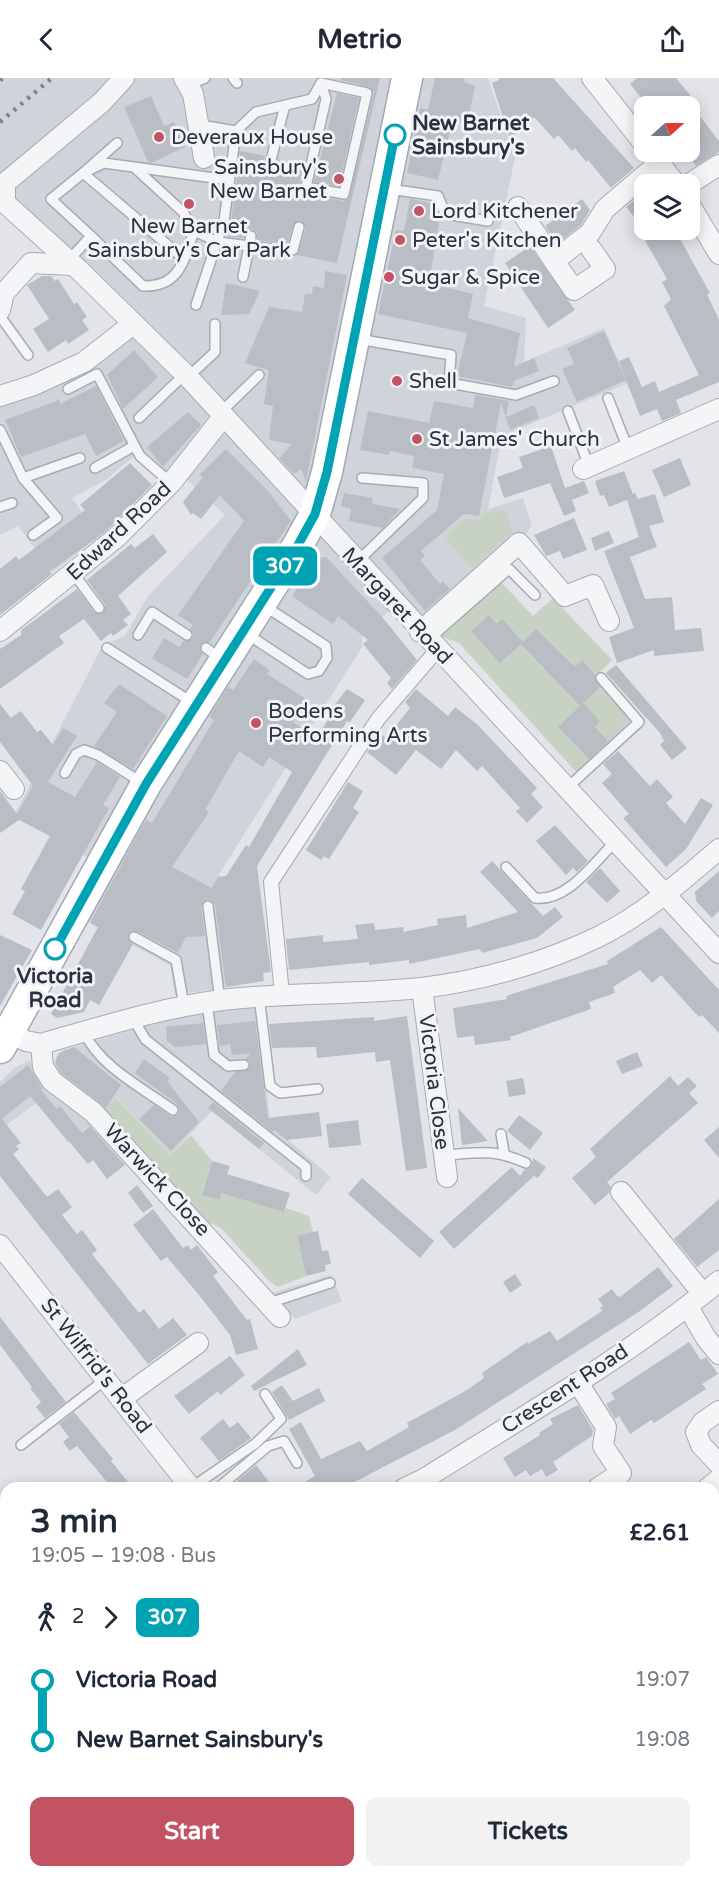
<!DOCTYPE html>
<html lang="en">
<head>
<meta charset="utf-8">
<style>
	:root { --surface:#fff; --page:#f2f2f3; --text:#1f2937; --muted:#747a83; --accent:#c15362 }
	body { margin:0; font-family:"Varela Round",sans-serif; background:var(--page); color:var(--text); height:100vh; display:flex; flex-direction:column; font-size:22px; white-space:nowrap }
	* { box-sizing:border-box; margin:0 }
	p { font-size:20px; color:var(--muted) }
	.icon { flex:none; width:33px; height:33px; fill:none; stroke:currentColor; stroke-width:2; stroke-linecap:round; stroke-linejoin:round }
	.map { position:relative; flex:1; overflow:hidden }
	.sheet { position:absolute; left:0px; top:1404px; width:720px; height:396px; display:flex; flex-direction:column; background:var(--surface); border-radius:18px 18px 0 0; box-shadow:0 3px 15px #0003 }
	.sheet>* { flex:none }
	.badge { padding:0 12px; border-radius:9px; font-size:21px; line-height:39px }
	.needle { width:39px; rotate:69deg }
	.controls { position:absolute; left:634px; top:18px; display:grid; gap:12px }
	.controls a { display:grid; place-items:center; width:66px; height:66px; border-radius:12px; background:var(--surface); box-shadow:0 3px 15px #0003; font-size:30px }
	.map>.badge { position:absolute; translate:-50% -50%; box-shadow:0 0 0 3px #fff }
	.legs { display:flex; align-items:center; gap:9px; height:66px; padding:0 30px; font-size:20px }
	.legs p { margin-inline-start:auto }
	.overview { display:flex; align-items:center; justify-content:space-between; height:102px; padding:0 30px }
	h1 { font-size:33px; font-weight:700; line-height:45px }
	.cta { display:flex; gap:12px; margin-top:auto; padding:12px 30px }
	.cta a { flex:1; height:69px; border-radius:12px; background:var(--accent); color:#fff; font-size:24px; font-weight:700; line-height:69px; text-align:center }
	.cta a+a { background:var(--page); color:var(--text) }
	ul { padding:0 30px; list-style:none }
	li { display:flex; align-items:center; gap:21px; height:60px; font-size:22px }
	li i { display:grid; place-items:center; width:9px; height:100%; margin:0 8px; background:currentColor }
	li i::after { content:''; width:15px; height:15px; margin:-8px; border:4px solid; border-radius:50%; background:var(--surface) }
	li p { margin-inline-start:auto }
	li:first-child i { background:linear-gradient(#0000 50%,currentColor 0) }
	li:last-child i { background:linear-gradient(currentColor 50%,#0000 0) }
	header { display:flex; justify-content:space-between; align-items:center; height:78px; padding:0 30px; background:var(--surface); font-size:27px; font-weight:700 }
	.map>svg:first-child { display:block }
	.built { fill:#d0d3da }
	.green { fill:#c7d2c4 }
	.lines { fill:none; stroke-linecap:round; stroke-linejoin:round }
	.river { stroke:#a0b2c5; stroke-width:28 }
	.building { fill:#b9bec5; fill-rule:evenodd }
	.service-casing { stroke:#a7abb3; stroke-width:12 }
	.pedestrian-casing { stroke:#a7abb3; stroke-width:16 }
	.minor-casing { stroke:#a7abb3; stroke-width:22 }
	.primary-casing { stroke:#a2a9b3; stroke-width:33 }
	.service { stroke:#f4f5f7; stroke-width:9 }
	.pedestrian { stroke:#f4f5f7; stroke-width:14 }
	.minor { stroke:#f4f5f7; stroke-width:20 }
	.primary { stroke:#fff; stroke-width:30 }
	.rail { stroke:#7d8491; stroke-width:4.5; stroke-dasharray:3 6; stroke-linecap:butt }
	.line-1-casing { stroke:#fff; stroke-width:14 }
	.line-1 { stroke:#00a3b4; stroke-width:9 }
	.stop-1-dot { fill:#fff; stroke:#00a3b4; stroke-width:3 }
	.poi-dot { fill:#c15362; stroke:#f1f3f6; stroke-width:2 }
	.labels { text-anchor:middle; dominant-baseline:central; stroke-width:6; stroke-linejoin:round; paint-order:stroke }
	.stop-label { font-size:21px; font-weight:bold; fill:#2b323f; stroke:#f1f3f6; text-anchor:start }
	.poi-label { font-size:21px; fill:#2b323f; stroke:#f1f3f6; text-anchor:start }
	.street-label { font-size:21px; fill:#2b323f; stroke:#f1f3f6 }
</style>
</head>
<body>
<header><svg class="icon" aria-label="back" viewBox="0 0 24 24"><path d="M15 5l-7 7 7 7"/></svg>Metrio<svg class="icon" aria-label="share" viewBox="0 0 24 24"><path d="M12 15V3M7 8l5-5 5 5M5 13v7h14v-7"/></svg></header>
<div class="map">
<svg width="719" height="1800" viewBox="0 0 719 1800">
	<rect width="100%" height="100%" fill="#e2e4e9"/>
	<g class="built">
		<path d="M0,0H488L515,80L484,228L526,240L524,284L604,250L628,305L502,358L488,431L523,420L532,448L519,464L419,554L395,526L362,560V569L218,798H227L240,907L175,917L170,887L88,844L114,794L14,738L103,567L125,558L148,518L225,437L179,394L165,407L134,378L107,401L72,420L100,458L53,494L18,448L0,457V318L39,305L133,246L0,118Z"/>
		<path d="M256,928L271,1047L331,1099L316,1117L212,1033L170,1077L117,1020L104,1034L55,994L56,979L63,972L73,969L169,941Z"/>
		<path d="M29,982L49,1009L93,1045L68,1065L36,1025L0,1052V1004L14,990Z"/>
		<path d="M331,1197L342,1223L295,1241L272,1215Z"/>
	</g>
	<g class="green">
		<path d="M505,431L513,454L471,490L445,460L464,441H479L484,436Z"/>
		<path d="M501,504L533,538L553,520L612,582L594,600L631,642L577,695L459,565L440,558Z"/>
		<path d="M116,1020L170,1077L191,1057L212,1083L202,1116L219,1122L222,1114L284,1134L286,1130L309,1138L313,1154L297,1157L306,1198L278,1209L270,1204L221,1150L207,1144L104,1034Z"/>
	</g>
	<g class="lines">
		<g class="river">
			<path d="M714,1434L719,1430"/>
			<path d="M0,1716H6"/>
		</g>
	</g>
	<g class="building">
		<path d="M341,0H380L337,185L297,177L306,150L300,142L293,147L288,166L257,162V155L252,151L246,153L244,160L226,158L231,144L240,73L265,78L263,87L269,93L275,90L278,81L304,87L299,108L304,115L343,123L349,120L374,14L369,9L341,2Z"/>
		<path d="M435,0H465L464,4L475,8L469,37L464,36L462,45L453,42L438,102L407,95L420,30L428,32Z"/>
		<path d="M499,0H553L634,90L611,110L588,82L586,84L575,70L572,73L558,57L554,61L534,39L510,61L492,5L499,2Z"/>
		<path d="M637,0H676L699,28H692L719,63V74L696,88L690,80V28H648L630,6Z"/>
		<path d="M337,15L359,20L339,108L314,104Z"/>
		<path d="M151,18L164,48L174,44L185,69L151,85L148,84L124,29Z"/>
		<path d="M645,113V152L626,129Z"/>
		<path d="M410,121L431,125L429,141L439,144L430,198L441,201L444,209L473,216L468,240L520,255L514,289L534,280L539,293L514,303L512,309L457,298L467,255L378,236L396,152L404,153Z"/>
		<path d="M582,121L590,132L581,147L557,166L545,148Z"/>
		<path d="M652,152H675L710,215L707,216L719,242V304L676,322L681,335L662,343L657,331L640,338L626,302L577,324L562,291L574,286L567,270L604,253L626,302L619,283L629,279L642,309L655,303L659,314L699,297L664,228L671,221L662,204L667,201L642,157Z"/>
		<path d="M530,168L575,232L548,250L505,185Z"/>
		<path d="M325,193L347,197L306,404L301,391L294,396L279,380L292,366L269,362L273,328L264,326L269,292L245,285L269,229L302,234L305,216H312L313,208L324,210Z"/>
		<path d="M42,198H51L55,203L58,201L74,226L77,224L87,239L82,242L89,252L68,266L66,262L48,274L33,251L49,241L27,207Z"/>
		<path d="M226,205L260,213L249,236L221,237Z"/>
		<path d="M134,272L158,299L123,331L107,297Z"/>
		<path d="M96,308L124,363L96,378L85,356L21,379L5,342L59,322L60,326Z"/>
		<path d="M475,317L509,323L506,339L534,327L539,340L510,352L501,325L479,438L464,436L421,473L425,478L420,482L440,506L443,503L450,511L425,533L382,480L437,432L444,396L412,390L414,378L390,373L389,377L360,372L368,333L429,345L434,323L473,330Z"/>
		<path d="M188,334L201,347L163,389L147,369Z"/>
		<path d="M551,368L565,410L584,403L589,415L572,422L576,433L564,438L550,405L504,420L497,399L523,390L519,379Z"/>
		<path d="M226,371L269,414L291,443L210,564L200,567L203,576L187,601L152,580L164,560L180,569L183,563L192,561L194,557L190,551L193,547L178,537L244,443L220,417L201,441L193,435L191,437L183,424L203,399L200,396Z"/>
		<path d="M680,380L691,407L664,419L652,392Z"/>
		<path d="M130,385L152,407L105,454L50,493L52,496L0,537V491L16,478L19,482L85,432L80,427Z"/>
		<path d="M624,393L633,416L635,415L638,421L655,416L664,444L649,448L657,469L630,479L645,521L672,519L675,552L701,550L704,573L654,578V572L617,585L609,559L634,550L604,473L639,459L627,422L609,429L604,417L600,418L595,403Z"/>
		<path d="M344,415L373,420L372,426L400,431L383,450L349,443L351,431L341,428Z"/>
		<path d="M574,440L587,472L563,481L560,473L546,478L534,457Z"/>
		<path d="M609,453L614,465L595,473L591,460Z"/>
		<path d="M153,456L167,474L118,518L131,536L123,542L128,547L113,558L111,555L101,563L84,541L59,558L64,565L0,611V571L21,557V552L77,511L94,534L103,535L105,527L87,502L131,466L135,470Z"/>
		<path d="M326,479L383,540L417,582L392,611L387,605L391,600L363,566L368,562L338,538L333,546L292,518L317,480Z"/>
		<path d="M489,537L496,546L502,541L523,564L536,551L575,589L582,582L595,597V602L600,609L583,625L600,643L595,649L608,663L589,681L558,649L580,628L521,566L500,585L471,553Z"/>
		<path d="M254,581L270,592L267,596L308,622L293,644L317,660L331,637L328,635L347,611L365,622L350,644L347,643L257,788L271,894L263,895L264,903L226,909L215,827L211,822L207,821L201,828L205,858L186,859L178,875L139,854L131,853L127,860L133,866L99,927L90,922L84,934L57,940L51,936L98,849L90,845L106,815L144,745L147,742L152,745L214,642L209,639L228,609L233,612ZM239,673L263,689L269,679L292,694L249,769L246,767L226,798L218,799L212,810L172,789L209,734L205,732Z"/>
		<path d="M616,587L687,670L672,682L660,667L664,663L660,655L606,595Z"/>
		<path d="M119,606L167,638L133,691L94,668L117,634L104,625Z"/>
		<path d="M416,611L448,638L455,629L478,647L537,710L531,716L543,729L527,745L516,733L520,730L482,688L477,693L456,672L441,691L416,672L396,697L367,674L380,655L386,660L410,630L405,624Z"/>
		<path d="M0,626L11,640L21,633L37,654L41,652L53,667L63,650L77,658L48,704L75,719L97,684L120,699L103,727L109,730L41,852L12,836L25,813L21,811L50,758L19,742L0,755V713L17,736L33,708L0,664Z"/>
		<path d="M618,673L650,708L657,701L673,719L666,725L685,746L701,720L713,727L686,771L666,789L623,740L629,736L602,705L612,696L603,686Z"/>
		<path d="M348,704L363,713L353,730L359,734L329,781L324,778L321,782L306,772Z"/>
		<path d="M555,747L588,783L577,794L573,790L566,797L536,763Z"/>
		<path d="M492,783L543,838L555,829L563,839L537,860L482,875L480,871L409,886V882L369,887V884L289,892L286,861L323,857V864L358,861L355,847L374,845L375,852L404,849L403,854L438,847L437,841L466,837L467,850L518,834L480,794Z"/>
		<path d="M600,790L620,813L607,825L586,804Z"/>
		<path d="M719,793V833L712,840L696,823L695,814Z"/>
		<path d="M661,849L719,912V955L702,937L700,939L695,935L661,897L652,905L640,892L613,909L615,915L589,924L591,931L510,959L511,962L475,967L474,958L457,960L453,930L507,921L506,918L608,886L607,883Z"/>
		<path d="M0,857L32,872L0,928Z"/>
		<path d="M407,938L427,1090L406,1093L390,982L376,984L375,974L317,980L316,969L272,970L269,946L374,939V943Z"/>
		<path d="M255,943L268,1040L319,1034L322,1058L287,1062L274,1052L273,1054L221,1013L235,994L250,990V984L246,981L250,975L232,977L230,966L220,968L217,947Z"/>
		<path d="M203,945L206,966L175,969L167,963L166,949Z"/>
		<path d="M74,969L121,1007L106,1030L61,995L55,985L59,975Z"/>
		<path d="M637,974L643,988L622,996L616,983Z"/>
		<path d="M144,981L170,1000L167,1003L199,1044L171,1073L139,1041L154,1027L172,1039L180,1033L177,1026L135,995Z"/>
		<path d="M28,987L43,1011L41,1012L57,1031L60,1028L82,1055L90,1048L125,1087L107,1101L93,1082L88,1086L30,1018L2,1041L21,1065L16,1068L19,1071L13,1076L47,1119L58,1111L72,1129L62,1137L77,1156L82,1152L97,1172L92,1176L139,1235L144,1231L159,1251L173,1240L187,1257L148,1286L0,1098V1009Z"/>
		<path d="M670,998L678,1008L688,999L697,1008L689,1015L698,1025L607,1104L611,1109L609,1115L595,1127L572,1100L596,1079L590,1071Z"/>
		<path d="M523,1000L526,1016L509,1019L506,1003Z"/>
		<path d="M213,1024L264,1065L259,1071L208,1030Z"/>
		<path d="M458,1030L488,1063L462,1067Z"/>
		<path d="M519,1037L543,1055L530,1072L507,1053Z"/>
		<path d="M358,1042L361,1067L329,1070L326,1046Z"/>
		<path d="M719,1049V1080L704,1062Z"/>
		<path d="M533,1080L546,1089L538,1100L534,1098L454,1171L439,1154L512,1089L520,1098L525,1091L532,1088Z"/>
		<path d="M212,1083L230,1088L227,1096L290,1115L284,1134L221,1115L220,1122L202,1117Z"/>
		<path d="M362,1100L434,1163L420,1180L348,1116Z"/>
		<path d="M137,1107L153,1128L143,1135L128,1115Z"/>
		<path d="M719,1121V1172L697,1189L674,1161Z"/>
		<path d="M153,1131L183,1170L188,1167L191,1172L197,1167L218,1194L213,1198L247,1242L250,1241L258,1271L236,1277L230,1257L199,1217L167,1179L161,1183L133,1147Z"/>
		<path d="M318,1153L322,1173L328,1172L331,1186L325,1187L326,1193L306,1198L297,1157Z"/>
		<path d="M658,1189L673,1208L640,1233L455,1352L343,1410H294L315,1398L289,1351L301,1344L321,1381L360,1363L367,1373L409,1349L407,1345L467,1312L484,1300L482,1295L527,1264L528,1266L550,1253L557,1263L602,1233L600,1230L603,1228L598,1221L612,1211L617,1218L620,1219Z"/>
		<path d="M515,1196L522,1207L510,1215L503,1204Z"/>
		<path d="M0,1239L66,1324L45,1340L36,1329L41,1324L30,1310L32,1309L0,1267Z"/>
		<path d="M689,1264L701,1282L706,1279L718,1296L702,1306L706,1311L654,1345L651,1342L630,1356L619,1338L615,1341L606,1326L615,1321L611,1315Z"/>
		<path d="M298,1271L307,1287L254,1313L251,1308Z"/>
		<path d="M230,1278L245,1297L220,1317L218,1313L189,1336L174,1318Z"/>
		<path d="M282,1307L293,1323L319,1310L325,1323L289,1342L272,1314Z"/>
		<path d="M578,1327L593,1352L592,1358L553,1384L558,1392L546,1399L542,1391L530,1398L526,1392L515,1399L503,1380L540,1357L539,1355L553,1346L550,1341Z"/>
		<path d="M74,1334L113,1381L111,1383L133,1410H112L77,1368L70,1373L63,1364L69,1359L59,1346Z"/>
		<path d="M223,1341L230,1350L238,1344L251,1360L219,1383L200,1360Z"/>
		<path d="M256,1387L266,1400L274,1410H243L237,1403Z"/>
	</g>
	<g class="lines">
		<defs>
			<g id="service">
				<path d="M233,0L237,5"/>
				<path d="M188,7L205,0"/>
				<path d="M200,47L236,53L256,34L312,21L321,5L367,15L344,116L306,109L326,21L321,5"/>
				<path d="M117,65L83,95L184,181"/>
				<path d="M270,86L285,27"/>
				<path d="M135,90L183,134L194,153"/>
				<path d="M389,111L438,118L445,136L488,143"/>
				<path d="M91,158L143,208C180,209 184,182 194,153L218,164L289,173L293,172L299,149"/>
				<path d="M68,183L91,158L51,121L83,95L104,85L229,102"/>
				<path d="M243,199L251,158"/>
				<path d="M196,227L224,143L236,53"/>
				<path d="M0,238L28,277"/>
				<path d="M358,261L451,277L449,305L516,317L554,303"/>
				<path d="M188,299L215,274V246"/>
				<path d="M68,311L97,296L140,378L171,405"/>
				<path d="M608,320L628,371"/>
				<path d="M568,333L589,388"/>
				<path d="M220,335L259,297"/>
				<path d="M139,340L185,296"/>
				<path d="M0,352L23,400L57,440L33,457"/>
				<path d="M95,390L134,368"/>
				<path d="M23,400L80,380"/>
				<path d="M0,429L12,425"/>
				<path d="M357,484L423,420V405L362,400"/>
				<path d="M74,496L99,530"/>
				<path d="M247,556L308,596L319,593L327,580L326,568L263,527"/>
				<path d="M138,557L152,534L187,557"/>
				<path d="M428,562L509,491L535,517"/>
				<path d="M107,570L193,625"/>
				<path d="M206,570L221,581"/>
				<path d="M65,695L76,676L84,672L98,677L141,704"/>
				<path d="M567,710L639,644L601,600"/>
				<path d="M506,789L535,820C568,824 594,784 616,763"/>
				<path d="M208,828L220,923"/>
				<path d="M134,859L176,882L184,928"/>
				<path d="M259,918L270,1008L280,1015L318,1011"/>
				<path d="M207,925L214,977L228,988L244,987"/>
				<path d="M133,940L145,961L306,1089V1098"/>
				<path d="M84,954C99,988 144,1011 173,1032"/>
				<path d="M501,1056L504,1075"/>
				<path d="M444,1077C479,1075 493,1070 526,1085"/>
				<path d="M269,1225L330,1205"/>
				<path d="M21,1367L106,1301"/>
				<path d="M191,1410L255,1366L281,1341L265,1316"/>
				<path d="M218,1410L268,1368L284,1363L297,1385"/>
			</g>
			<path id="pedestrian" d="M282,916L271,804L378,641L437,572"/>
			<g id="minor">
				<path d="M124,0L102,24L5,105V125L79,192L188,299L719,875"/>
				<path d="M184,0L193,16L204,80"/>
				<path d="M592,0L645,67"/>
				<path d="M652,76L676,106"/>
				<path d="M689,106L719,87"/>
				<path d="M690,127L719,176"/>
				<path d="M518,129L554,183L590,155L605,131L659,85"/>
				<path d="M554,183L574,212L605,191L591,171"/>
				<path d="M0,232L4,215L31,185L72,187"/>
				<path d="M0,318L34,307L84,284L133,246"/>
				<path d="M583,391L719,331"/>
				<path d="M0,553L117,459L171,405L223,339"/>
				<path d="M420,554L519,465L565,518L593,507L609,543"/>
				<path d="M0,693L14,711"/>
				<path d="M422,910L447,1099"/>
				<path d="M9,954L26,963L41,966C101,949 160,930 222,922C288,914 354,917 421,910C481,903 544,885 598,859C643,837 682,803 719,771"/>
				<path d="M41,966L43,989L52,1003L93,1034L280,1239"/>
				<path d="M621,1114L703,1216"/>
				<path d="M0,1167L191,1410"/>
				<path d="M688,1229L706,1260L719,1276"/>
				<path d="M578,1305L606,1349L603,1368L621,1395L598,1410"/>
				<path d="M121,1321L198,1265"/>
				<path d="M719,1333L703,1344L696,1354L701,1367L719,1386"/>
				<path d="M405,1410L424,1401C524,1338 628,1278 719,1203"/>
				<path d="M708,1410L719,1401"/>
				<path d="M714,1570L716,1545L719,1544"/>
				<path d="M0,1575L6,1573"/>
				<path d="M714,1723L719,1721"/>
				<path d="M241,1794L246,1800"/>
				<path d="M169,1800L213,1794"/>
				<path d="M547,1800L560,1794"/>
			</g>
			<path id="primary" d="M0,970L146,706L298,467L315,436L327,394L407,0"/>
		</defs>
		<use href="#service" class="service-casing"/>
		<use href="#pedestrian" class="pedestrian-casing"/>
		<use href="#minor" class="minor-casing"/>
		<use href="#primary" class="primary-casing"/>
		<use href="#service" class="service"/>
		<use href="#pedestrian" class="pedestrian"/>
		<use href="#minor" class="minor"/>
		<use href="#primary" class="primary"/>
		<g class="rail">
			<path d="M0,2L3,0"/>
			<path d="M0,44L52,0"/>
		</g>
	</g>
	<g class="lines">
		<defs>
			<path id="line-1" d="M55,871L146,706L298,467L315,436L327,394L395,57"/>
		</defs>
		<use href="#line-1" class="line-1-casing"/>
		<use href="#line-1" class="line-1"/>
	</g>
	<g class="stop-1-dot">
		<circle cx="395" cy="57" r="10"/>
		<circle cx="55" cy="871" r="10"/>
	</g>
	<g class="poi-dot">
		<circle cx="159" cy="59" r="6"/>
		<circle cx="339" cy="101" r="6"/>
		<circle cx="189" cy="126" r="6"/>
		<circle cx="419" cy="133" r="6"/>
		<circle cx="400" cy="162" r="6"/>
		<circle cx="389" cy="199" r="6"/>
		<circle cx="397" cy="303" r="6"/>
		<circle cx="417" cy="361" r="6"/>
		<circle cx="256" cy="645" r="6"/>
	</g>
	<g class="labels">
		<g class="stop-label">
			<text x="412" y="45">New Barnet<tspan x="412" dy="24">Sainsbury's</tspan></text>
			<text x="55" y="898" text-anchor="middle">Victoria<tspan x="55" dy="24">Road</tspan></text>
		</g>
		<g class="poi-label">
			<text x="171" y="59">Deveraux House</text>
			<text x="327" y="89" text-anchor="end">Sainsbury's<tspan x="327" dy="24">New Barnet</tspan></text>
			<text x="431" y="133">Lord Kitchener</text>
			<text x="189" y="148" text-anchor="middle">New Barnet<tspan x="189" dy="24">Sainsbury's Car Park</tspan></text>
			<text x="412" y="162">Peter's Kitchen</text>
			<text x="401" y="199">Sugar &amp; Spice</text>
			<text x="409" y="303">Shell</text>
			<text x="429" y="361">St James' Church</text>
			<text x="268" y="633">Bodens<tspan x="268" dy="24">Performing Arts</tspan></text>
		</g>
		<g class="street-label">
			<text transform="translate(119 453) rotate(-43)">Edward Road</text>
			<text transform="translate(397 528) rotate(47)">Margaret Road</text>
			<text transform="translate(434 1004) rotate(83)">Victoria Close</text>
			<text transform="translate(157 1102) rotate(47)">Warwick Close</text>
			<text transform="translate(96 1288) rotate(52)">St Wilfrid's Road</text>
			<text transform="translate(565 1311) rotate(-33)">Crescent Road</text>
		</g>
	</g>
</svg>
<div class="controls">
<a><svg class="needle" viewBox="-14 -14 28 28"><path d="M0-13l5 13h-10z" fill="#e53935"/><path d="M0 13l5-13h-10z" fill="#747a83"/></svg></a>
<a><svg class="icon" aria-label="layers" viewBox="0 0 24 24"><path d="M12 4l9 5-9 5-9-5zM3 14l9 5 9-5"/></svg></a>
</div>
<b class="badge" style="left:285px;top:488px;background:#00a3b4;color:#fff">307</b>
<section class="sheet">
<div class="overview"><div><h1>3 min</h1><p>19:05 – 19:08 · Bus</p></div><b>£2.61</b></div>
<div class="legs"><svg class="icon" aria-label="walk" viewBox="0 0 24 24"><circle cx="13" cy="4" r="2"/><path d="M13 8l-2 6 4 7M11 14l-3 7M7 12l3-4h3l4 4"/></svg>2<svg class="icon" aria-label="forward" viewBox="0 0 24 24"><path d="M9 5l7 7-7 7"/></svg><b class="badge" style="background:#00a3b4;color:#fff">307</b></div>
<ul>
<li><i style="color:#00a3b4"></i><b>Victoria Road</b><p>19:07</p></li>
<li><i style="color:#00a3b4"></i><b>New Barnet Sainsbury's</b><p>19:08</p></li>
</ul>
<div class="cta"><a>Start</a><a>Tickets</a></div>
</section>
</div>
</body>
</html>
